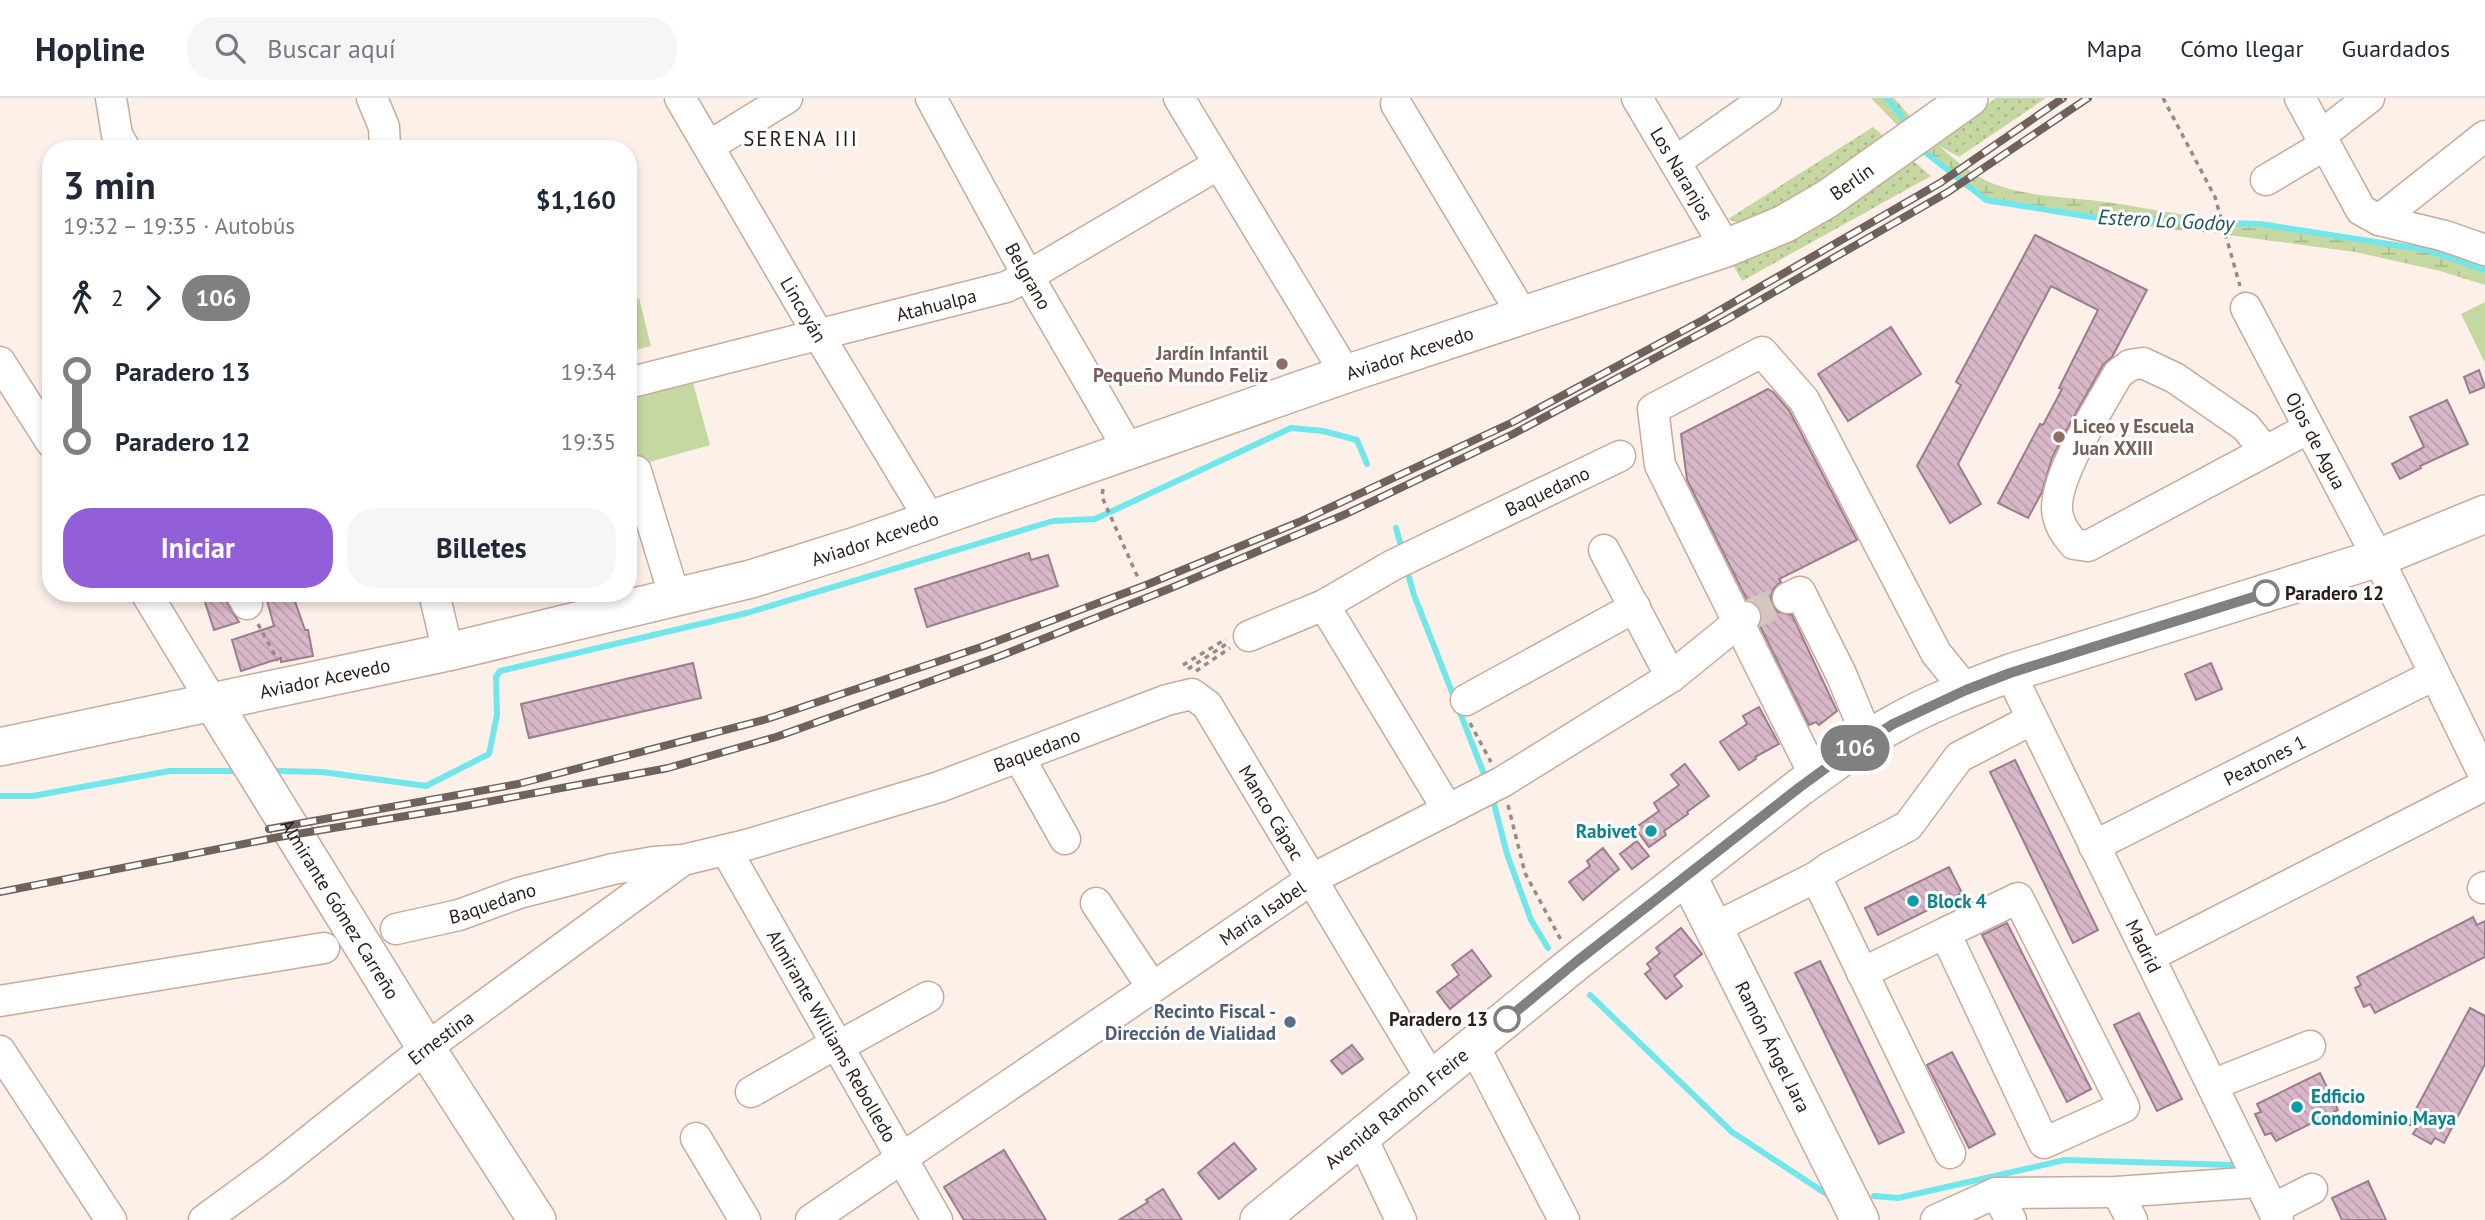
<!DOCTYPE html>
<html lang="es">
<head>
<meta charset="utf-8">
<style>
	:root { --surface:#fff; --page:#f6f6f7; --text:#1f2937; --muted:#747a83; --line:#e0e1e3; --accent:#935fd8 }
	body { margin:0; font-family:"PT Sans",sans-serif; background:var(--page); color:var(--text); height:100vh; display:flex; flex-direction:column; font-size:26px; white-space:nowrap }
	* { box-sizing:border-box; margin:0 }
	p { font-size:23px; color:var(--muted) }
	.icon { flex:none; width:38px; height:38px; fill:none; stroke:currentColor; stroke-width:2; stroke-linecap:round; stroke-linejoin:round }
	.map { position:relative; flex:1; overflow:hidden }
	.drawer { position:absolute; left:42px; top:42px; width:595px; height:462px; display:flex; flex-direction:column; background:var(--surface); border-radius:28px; box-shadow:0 4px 10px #0003 }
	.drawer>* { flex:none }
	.badge { padding:0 14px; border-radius:23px; font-size:24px; line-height:46px }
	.map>.badge { position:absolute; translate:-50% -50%; box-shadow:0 0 0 4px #fff }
	.legs { display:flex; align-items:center; gap:10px; height:77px; padding:0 21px; font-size:23px }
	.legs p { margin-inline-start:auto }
	.overview { display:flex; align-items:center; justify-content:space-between; height:119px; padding:0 21px }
	h1 { font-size:38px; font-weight:600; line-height:52px }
	.primary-button { display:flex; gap:14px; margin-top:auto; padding:14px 21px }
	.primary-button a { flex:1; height:80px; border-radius:28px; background:var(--accent); color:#fff; font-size:28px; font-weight:600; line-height:80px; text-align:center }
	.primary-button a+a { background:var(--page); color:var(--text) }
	ul { padding:0 21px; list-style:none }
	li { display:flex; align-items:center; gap:24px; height:70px; font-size:26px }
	li i { display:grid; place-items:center; width:10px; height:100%; margin:0 9px; background:currentColor }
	li i::after { content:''; width:18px; height:18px; margin:-9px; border:5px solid; border-radius:50%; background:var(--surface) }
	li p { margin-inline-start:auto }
	li:first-child i { background:linear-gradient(#0000 50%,currentColor 0) }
	li:last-child i { background:linear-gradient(currentColor 50%,#0000 0) }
	header { display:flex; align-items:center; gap:42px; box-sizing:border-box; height:98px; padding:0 35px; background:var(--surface); border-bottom:2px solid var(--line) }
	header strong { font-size:33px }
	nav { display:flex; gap:38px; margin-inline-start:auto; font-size:24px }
	.search { width:490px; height:63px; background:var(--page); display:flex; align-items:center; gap:18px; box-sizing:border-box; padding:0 24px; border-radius:28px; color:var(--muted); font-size:26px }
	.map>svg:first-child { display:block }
	.grass { fill:url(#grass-dots) }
	.wetland { fill:url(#wetland-marsh) }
	.park { fill:#c6d8a2 }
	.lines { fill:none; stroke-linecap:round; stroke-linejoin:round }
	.stream { stroke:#71e7eb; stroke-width:6 }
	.building { fill:url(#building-back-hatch); stroke:#9c7d8d; stroke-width:2 }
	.minor-tunnel { stroke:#d3c6bf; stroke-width:30; stroke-dasharray:30 15; stroke-linecap:butt }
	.minor-casing { stroke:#c9aa98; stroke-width:33 }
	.major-casing { stroke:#c9aa98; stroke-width:40 }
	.path { stroke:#988b84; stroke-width:3.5; stroke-dasharray:5 5; stroke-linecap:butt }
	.minor { stroke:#fff; stroke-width:30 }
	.major { stroke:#fff; stroke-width:37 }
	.rail-casing { stroke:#6f625b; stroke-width:8 }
	.rail { stroke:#fff; stroke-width:5; stroke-dasharray:16; stroke-linecap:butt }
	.line-1-casing { stroke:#fff; stroke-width:16 }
	.line-1 { stroke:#808080; stroke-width:10 }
	.education-dot { fill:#8d6e63; stroke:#fff; stroke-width:2.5 }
	.stop-1-dot { fill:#fff; stroke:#808080; stroke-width:3.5 }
	.culture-dot { fill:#0f9aa8; stroke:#fff; stroke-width:2.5 }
	.service-dot { fill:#5c6f8a; stroke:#fff; stroke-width:2.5 }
	.labels { text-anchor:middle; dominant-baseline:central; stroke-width:6; stroke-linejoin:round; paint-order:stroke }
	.street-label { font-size:19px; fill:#2a1e17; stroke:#fff }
	.education-label { font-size:19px; font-weight:bold; fill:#785e54; stroke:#fff; text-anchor:end }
	.stop-label { font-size:19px; font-weight:bold; fill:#2a1e17; stroke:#fff; text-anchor:start }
	.culture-label { font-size:19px; font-weight:bold; fill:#0d838f; stroke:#fff; text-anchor:start }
	.service-label { font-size:19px; font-weight:bold; fill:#4e5e75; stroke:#fff; text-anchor:end }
	.neighbourhood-label { font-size:21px; letter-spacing:2px; fill:#2a1e17; stroke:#fff }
	.water-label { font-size:21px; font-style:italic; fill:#1f5354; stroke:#fff }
</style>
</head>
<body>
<header>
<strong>Hopline</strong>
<div class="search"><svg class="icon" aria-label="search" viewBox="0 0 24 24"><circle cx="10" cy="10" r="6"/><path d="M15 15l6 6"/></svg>Buscar aquí</div>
<nav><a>Mapa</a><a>Cómo llegar</a><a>Guardados</a></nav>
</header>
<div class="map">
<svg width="2485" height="1122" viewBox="0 0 2485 1122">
	<defs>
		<pattern id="grass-dots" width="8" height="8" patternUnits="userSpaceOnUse" patternTransform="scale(1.75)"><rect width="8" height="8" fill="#c6d8a2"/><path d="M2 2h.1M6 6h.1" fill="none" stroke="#aab98b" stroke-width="1.8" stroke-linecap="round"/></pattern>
		<pattern id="wetland-marsh" width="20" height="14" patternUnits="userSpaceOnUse" patternTransform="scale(1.75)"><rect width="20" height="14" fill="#c6d8a2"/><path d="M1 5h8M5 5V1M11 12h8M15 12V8" fill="none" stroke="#aab98b"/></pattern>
		<pattern id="building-back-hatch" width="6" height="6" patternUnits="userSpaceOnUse" patternTransform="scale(1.75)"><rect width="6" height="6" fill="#d8b7c8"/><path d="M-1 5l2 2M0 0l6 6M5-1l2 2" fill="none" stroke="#ba9dab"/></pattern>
	</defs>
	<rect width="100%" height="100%" fill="#fdf0e9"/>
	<g class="grass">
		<path d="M1996,0H2046L1959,59L1936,46Z"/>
		<path d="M1873,29L1885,39L1832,79L1746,128L1728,121Z"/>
		<path d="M1910,60L1931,78L1742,183L1728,158Z"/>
	</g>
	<path class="wetland" d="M1871,0H1894C1917,27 1961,74 1994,86C2031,100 2075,99 2114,105C2151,111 2188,118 2224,122C2315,133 2397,142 2485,169V187L2440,173L2355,154L2221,136L2159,130L1994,104L1964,89L1926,57Z"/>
	<g class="park">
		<path d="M639,200L651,248L628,254V203Z"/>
		<path d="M2485,204V265L2461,216Z"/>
		<path d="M693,285L710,347L628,370V301Z"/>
	</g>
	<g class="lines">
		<g class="stream">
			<path d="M1887,0L1909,28"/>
			<path d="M1922,49L1925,54L1986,102L2110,122L2260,126L2427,152L2485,172"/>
			<path d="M1396,430L1403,455"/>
			<path d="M1406,469L1414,497L1486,681"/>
			<path d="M276,673L322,674L426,688L489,656L497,617L496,579L500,573L747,515L1053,423L1095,421L1291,330L1323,333L1357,342L1367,366"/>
			<path d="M0,698H33L169,673H239"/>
			<path d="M1492,698L1507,756L1531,822L1548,850"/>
			<path d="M1590,897L1732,1034L1831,1099"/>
			<path d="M1874,1098L1898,1100L2065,1062L2232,1067"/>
		</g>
	</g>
	<g class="building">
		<path d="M2035,137L2147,192L2112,259L2103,267L2063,338L2052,360L2042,394L2028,420L1998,405L2040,326L2043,327L2062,291L2059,290L2098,212L2051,188L1958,366L1981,406L1950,425L1917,368L1961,287L1956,284Z"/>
		<path d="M1891,229L1921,276L1848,323L1818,276Z"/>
		<path d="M2479,272L2485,289L2470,295L2464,279Z"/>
		<path d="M1768,291L1773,294L1789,312L1857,442L1779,481L1781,484L1774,490L1771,498L1772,507L1778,514L1792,517L1837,613L1819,627L1816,624L1809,627L1760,528L1762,517L1759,509L1747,502L1687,382L1681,336Z"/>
		<path d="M2447,302L2468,346L2420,368L2421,370L2400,381L2392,366L2424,349L2410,319Z"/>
		<path d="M1029,455L1031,462L1048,457L1058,488L927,529L915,491Z"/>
		<path d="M224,495L226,503L239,524L214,532L204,501Z"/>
		<path d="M265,495H292L305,532H308L313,558L281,564V560L241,573L232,542L274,528Z"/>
		<path d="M693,565L701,600L529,640L521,606Z"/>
		<path d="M2211,565L2222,591L2196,602L2185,576Z"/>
		<path d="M1759,609L1779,646L1755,659L1756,661L1739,672L1720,644L1747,626L1743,618Z"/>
		<path d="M2015,662L2098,832L2073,845L1990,674Z"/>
		<path d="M1685,666L1709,698L1687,714L1688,716L1664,733L1666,737L1649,749L1635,730L1659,713L1654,705L1679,687L1671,677Z"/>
		<path d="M1637,743L1649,758L1632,771L1620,756Z"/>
		<path d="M1603,750L1619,771L1583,802L1569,784L1590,768L1587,763Z"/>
		<path d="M1949,769L1962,795L1878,837L1865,810Z"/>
		<path d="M2473,819L2477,827L2485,823V859L2375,915L2370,906L2364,909L2355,890L2361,887L2357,879Z"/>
		<path d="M2007,825L2091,991L2067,1004L1982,837Z"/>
		<path d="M1681,830L1702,856L1674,878L1682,888L1666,901L1645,876L1651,871L1647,866L1660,855L1656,850Z"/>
		<path d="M1472,852L1491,878L1450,911L1437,894L1459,877L1452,867Z"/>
		<path d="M1820,863L1904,1034L1879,1046L1795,875Z"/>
		<path d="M2470,910L2485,918V966L2444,1045L2435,1040L2431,1046L2413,1036L2417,1030L2408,1026Z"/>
		<path d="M2139,915L2182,1001L2157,1013L2114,927Z"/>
		<path d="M1352,947L1363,961L1342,976L1331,963Z"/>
		<path d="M1952,954L1995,1036L1969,1050L1927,967Z"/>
		<path d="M2320,975L2338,1012L2276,1043L2271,1035L2265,1037L2255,1016L2261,1014L2257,1006Z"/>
		<path d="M1234,1045L1256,1071L1219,1101L1198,1075Z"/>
		<path d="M1004,1052L1046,1122H964L944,1089Z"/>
		<path d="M2368,1083L2386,1122H2342L2332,1100Z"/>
		<path d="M1163,1091L1182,1122H1119L1148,1104L1146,1102Z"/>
	</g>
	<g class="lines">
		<path class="minor-tunnel" d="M1745,519L1788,500"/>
		<defs>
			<g id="minor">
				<path d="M111,0L117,37L125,51"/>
				<path d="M372,0L384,29L385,51"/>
				<path id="s1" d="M680,0L818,236L931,423"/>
				<path id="s2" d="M931,0L1028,178L1130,354"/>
				<path d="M1179,0L1346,276"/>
				<path id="s3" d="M1637,0L1726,150"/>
				<path d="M2300,0L2361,112L2379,122L2445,138L2485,152"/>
				<path d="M1396,6L1522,216"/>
				<path d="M2320,38L2369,0"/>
				<path d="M709,48L787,0"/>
				<path d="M1675,64L1766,0"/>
				<path d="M2266,82L2325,47"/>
				<path d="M2379,122L2485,38"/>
				<path id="s4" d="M2246,210L2378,460L2485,679"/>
				<path d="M0,264L51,344"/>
				<path id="s5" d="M628,285L1006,189L1028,178L1219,66"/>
				<path d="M2265,353L2246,329L2175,280L2143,265L2130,267L2118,276C2101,307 2049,385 2058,418C2060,429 2067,438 2074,446L2088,448L2309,330"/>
				<path d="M636,373L675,500"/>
				<path d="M1604,452L1671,579"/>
				<path d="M146,495L213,605"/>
				<path d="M241,495L247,506"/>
				<path d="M434,495L448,554"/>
				<path d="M1788,500L1800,494L1841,576L1868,641"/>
				<path d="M1324,507L1448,712"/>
				<path id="s6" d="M1249,538L1324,507L1393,467L1620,358"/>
				<path id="s7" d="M2010,575L2278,1122"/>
				<path d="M1466,602L1635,509"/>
				<path d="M1019,659L1065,741"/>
				<path d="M1815,678L1660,367L1653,311L1762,254L1804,302L1936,555L1966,592"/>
				<path id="s8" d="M2094,748L2434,577"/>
				<path id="s9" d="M726,752L937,1122"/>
				<path d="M1816,779L1950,1055"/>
				<path d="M2483,790L2485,789"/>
				<path d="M1096,805L1152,889"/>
				<path d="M1714,830L1816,779L1830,769L1908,728L1959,659L2031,622"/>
				<path id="s10" d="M396,831L459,817L519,795L613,771L654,764L683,762L750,746L939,689L1167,602L1192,596L1207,607L1432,982"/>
				<path d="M2150,858L2485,687"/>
				<path d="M1862,875L1945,835L2044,1045L2124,1009L2018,800L1945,835"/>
				<path d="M0,903L324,850"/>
				<path d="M839,948L928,899"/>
				<path d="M1474,948L1564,1122"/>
				<path d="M0,953L111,1122"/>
				<path d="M2212,987L2310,948"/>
				<path d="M751,994L837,945"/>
				<path d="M696,1040L745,1122"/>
				<path d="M1362,1040L1401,1122"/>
				<path d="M2117,1094L2132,1122"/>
				<path d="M1996,1095L2011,1122"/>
				<path d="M2273,1111L2312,1091"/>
				<path id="s11" d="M204,1122L274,1071L426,950L683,762"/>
				<path id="s12" d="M811,1122L1312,781L1502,684L1671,579L1745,519"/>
				<path d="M1936,1122L1996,1095L2117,1094L2258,1084"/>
			</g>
			<g id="major">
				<path id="s13" d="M213,605L426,950L537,1122"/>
				<path id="s14" d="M0,649L448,554L751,481L856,448L1346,276L1726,150L1784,126L1827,101L1969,0"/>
				<path id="s15" d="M1687,777L1860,1122"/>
				<path id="s16" d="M1259,1122L1576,864L1800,689C1830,668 1858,646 1890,628C1928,606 1970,590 2010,575L2378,460L2485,416"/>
			</g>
		</defs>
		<use href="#minor" class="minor-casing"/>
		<use href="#major" class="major-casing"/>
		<g class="path">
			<path d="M2163,0L2215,99L2240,188"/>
			<path d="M628,342L630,350"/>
			<path d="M1103,391L1102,399L1139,482"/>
			<path d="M258,526L278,563"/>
			<path d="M1183,567L1226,541"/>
			<path d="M1188,571L1228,545"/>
			<path d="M1196,573L1230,550"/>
			<path d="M1470,625L1491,664"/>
			<path d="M1508,707L1525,775L1561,842"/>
		</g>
		<use href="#minor" class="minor"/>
		<use href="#major" class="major"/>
		<defs>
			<g id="rail">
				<path d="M269,731L518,686L767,621L984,548L1146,487L1299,424L1513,324L1703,222L1940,85L2063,0"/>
				<path d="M0,794L279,739L460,709L668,670L776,639L1000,558L1171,490L1346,416L1513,336L1724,223L1948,94L2088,0"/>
			</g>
		</defs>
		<use href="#rail" class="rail-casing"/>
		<use href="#rail" class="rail"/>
	</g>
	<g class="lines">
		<defs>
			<path id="line-1" d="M1507,921L1576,864L1800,689L1837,662L1893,626L1966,592L2010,575L2266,495"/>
		</defs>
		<use href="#line-1" class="line-1-casing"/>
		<use href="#line-1" class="line-1"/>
	</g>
	<g class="education-dot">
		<circle cx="1282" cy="266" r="7"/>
		<circle cx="2059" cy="339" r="7"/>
	</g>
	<g class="stop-1-dot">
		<circle cx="2266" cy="495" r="12"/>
		<circle cx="1507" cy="921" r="12"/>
	</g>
	<g class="culture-dot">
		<circle cx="1651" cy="733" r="7"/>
		<circle cx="1913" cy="803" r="7"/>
		<circle cx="2297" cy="1009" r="7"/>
	</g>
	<circle class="service-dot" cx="1290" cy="924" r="7"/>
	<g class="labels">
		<g class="street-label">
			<text stroke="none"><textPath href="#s3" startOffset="88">Los Naranjos</textPath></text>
			<text stroke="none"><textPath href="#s14" startOffset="1942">Berlín</textPath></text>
			<text stroke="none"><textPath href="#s2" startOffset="203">Belgrano</textPath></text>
			<text stroke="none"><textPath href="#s5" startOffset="318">Atahualpa</textPath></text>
			<text stroke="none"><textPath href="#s1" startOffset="245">Lincoyán</textPath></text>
			<text stroke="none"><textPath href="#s14" startOffset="1466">Aviador Acevedo</textPath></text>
			<text stroke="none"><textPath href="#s4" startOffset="150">Ojos de Agua</textPath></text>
			<text stroke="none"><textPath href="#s6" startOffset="332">Baquedano</textPath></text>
			<text stroke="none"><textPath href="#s14" startOffset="900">Aviador Acevedo</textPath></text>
			<text stroke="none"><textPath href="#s14" startOffset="332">Aviador Acevedo</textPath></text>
			<text stroke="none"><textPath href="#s10" startOffset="667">Baquedano</textPath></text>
			<text stroke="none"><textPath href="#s8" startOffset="191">Peatones 1</textPath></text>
			<text stroke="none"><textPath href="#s10" startOffset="976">Manco Cápac</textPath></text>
			<text stroke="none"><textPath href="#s10" startOffset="100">Baquedano</textPath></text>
			<text stroke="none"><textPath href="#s13" startOffset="242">Almirante Gómez Carreño</textPath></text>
			<text stroke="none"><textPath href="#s12" startOffset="546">María Isabel</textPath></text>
			<text stroke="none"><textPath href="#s7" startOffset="304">Madrid</textPath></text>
			<text stroke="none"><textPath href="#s9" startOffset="214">Almirante Williams Rebolledo</textPath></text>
			<text stroke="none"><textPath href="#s11" startOffset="299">Ernestina</textPath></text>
			<text stroke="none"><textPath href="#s15" startOffset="192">Ramón Ángel Jara</textPath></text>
			<text stroke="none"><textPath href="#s16" startOffset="177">Avenida Ramón Freire</textPath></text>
		</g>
		<g class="education-label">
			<text x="1268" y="255">Jardín Infantil<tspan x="1268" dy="22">Pequeño Mundo Feliz</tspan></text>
			<text x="2073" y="328" text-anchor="start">Liceo y Escuela<tspan x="2073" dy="22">Juan XXIII</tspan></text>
		</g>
		<g class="stop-label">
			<text x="2285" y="495">Paradero 12</text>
			<text x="1488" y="921" text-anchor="end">Paradero 13</text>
		</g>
		<g class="culture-label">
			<text x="1637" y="733" text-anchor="end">Rabivet</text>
			<text x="1927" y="803">Block 4</text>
			<text x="2311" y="998">Edficio<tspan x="2311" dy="22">Condominio Maya</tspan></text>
		</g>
		<g class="service-label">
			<text x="1276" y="913">Recinto Fiscal -<tspan x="1276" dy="22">Dirección de Vialidad</tspan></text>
		</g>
		<g class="neighbourhood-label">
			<text x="801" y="40">SERENA III</text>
		</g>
		<g class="water-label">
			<text transform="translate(2166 122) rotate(3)">Estero Lo Godoy</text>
		</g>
	</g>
</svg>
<b class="badge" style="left:1855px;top:650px;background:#808080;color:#fff">106</b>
<section class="drawer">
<div class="overview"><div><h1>3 min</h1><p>19:32 – 19:35 · Autobús</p></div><b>$1,160</b></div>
<div class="legs"><svg class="icon" aria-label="walk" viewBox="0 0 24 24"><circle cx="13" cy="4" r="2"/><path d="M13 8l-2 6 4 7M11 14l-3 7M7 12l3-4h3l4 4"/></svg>2<svg class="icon" aria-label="forward" viewBox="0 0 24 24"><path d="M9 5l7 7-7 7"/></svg><b class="badge" style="background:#808080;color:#fff">106</b></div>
<ul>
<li><i style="color:#808080"></i><b>Paradero 13</b><p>19:34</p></li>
<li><i style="color:#808080"></i><b>Paradero 12</b><p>19:35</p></li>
</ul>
<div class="primary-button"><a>Iniciar</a><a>Billetes</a></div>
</section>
</div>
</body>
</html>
